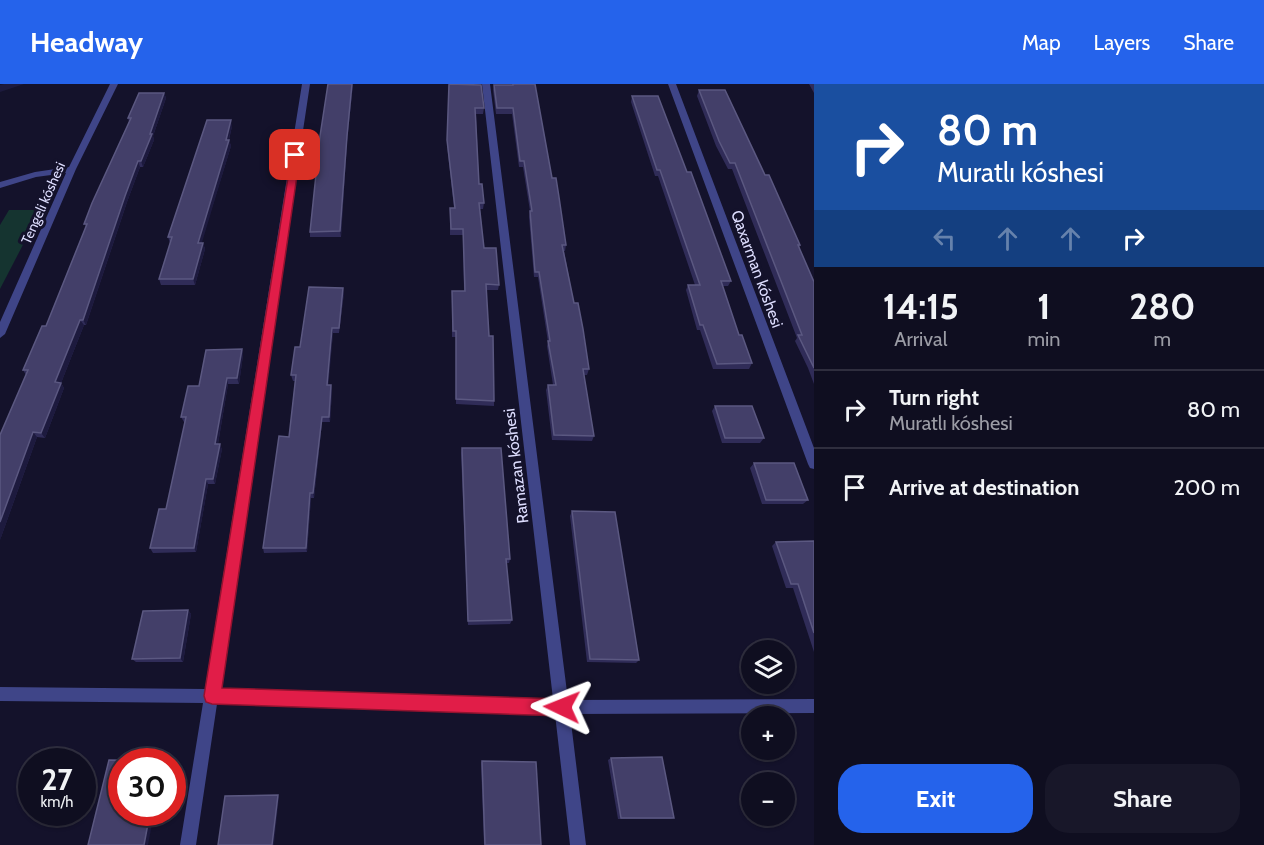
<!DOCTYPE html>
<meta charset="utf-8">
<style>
body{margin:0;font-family:Cabin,sans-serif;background:#181729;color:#f1f3f6;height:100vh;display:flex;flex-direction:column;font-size:22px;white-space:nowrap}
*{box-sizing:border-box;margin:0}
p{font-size:20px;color:#9b9ca5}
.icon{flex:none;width:33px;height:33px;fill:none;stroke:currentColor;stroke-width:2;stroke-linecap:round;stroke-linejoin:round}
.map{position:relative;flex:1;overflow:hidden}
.drawer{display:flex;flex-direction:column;background:#0f0e20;width:450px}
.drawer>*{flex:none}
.hud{background:#1a4fa0;color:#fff;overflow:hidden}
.buttons{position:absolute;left:741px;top:556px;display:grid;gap:12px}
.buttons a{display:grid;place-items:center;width:54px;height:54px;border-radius:50%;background:#0f0e20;box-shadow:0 2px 4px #0004,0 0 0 2px #2f2e3e;font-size:30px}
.speed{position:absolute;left:18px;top:664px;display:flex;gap:12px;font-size:30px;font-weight:700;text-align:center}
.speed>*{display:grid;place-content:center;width:78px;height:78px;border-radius:50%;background:#0f0e20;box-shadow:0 2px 4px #0004,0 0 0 2px #2f2e3e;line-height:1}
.speed small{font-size:15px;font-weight:400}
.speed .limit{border:9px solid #d22;background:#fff;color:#111}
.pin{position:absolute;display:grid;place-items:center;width:51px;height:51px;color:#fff;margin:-26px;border-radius:12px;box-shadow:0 3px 9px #0006}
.me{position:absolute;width:66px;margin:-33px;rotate:272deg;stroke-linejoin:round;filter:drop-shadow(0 0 4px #0008)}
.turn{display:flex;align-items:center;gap:21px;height:126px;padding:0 24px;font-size:27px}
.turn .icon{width:78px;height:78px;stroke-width:2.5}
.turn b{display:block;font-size:42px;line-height:51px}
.lanes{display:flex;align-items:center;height:57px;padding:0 24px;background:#0003;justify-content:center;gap:30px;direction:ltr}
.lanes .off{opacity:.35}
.eta{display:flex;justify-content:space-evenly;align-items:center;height:102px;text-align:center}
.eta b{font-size:36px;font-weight:700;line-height:42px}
.primary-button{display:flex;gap:12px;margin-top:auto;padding:12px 24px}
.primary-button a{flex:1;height:69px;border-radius:24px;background:#2563eb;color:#fff;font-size:24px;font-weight:700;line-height:69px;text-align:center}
.primary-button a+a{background:#181729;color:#f1f3f6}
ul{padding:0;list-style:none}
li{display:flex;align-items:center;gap:18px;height:78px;padding:0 24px;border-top:2px solid #2f2e3e}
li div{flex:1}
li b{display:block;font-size:22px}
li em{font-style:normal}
header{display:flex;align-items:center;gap:36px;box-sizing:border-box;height:84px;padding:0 30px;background:#2563eb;color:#fff}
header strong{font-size:28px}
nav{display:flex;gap:33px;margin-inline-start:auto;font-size:21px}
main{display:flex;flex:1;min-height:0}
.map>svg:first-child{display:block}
.green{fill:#153430}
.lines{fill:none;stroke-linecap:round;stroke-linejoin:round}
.street{fill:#3f4588;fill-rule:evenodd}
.wall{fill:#302c58}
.shaded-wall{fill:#1d1a3e}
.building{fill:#433f69;stroke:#5b5881;stroke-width:1.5}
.route{fill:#e11d48;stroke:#92132f;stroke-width:1.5}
.labels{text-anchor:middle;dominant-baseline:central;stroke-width:6;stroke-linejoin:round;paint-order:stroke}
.far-street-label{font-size:14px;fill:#ddddfe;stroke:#14122b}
.street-label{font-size:16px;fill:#ddddfe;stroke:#14122b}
</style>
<header>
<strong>Headway</strong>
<nav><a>Map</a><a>Layers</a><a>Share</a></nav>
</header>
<main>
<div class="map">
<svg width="814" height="761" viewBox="0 0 814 761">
<rect width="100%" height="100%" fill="#14122b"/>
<!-- green -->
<path class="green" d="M 9,126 L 41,126 L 0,205 L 0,141 Z"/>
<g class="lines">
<!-- street -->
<path class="street" d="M 110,0 L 118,0 L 76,85 L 5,250 L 0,254 L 0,238 L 66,89 L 36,93 L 0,104 L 0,98 L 35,88 L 69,83 Z
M 302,0 L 310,0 L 219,605 L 553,615 L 482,0 L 490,0 L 568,616 L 814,615 L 814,629 L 570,630 L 586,761 L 570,761 L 555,630 L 217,620 L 196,761 L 180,761 L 203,619 L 0,617 L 0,603 L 205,605 Z
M 668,0 L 676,0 L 814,364 L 814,385 L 810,384 L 808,380 Z"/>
</g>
<!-- wall -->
<path class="wall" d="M 328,0 L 353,0 L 347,58 L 341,153 L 310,153 L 310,148 Z
M 449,0 L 484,24 L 483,30 L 476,30 L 479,100 L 484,119 L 483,125 L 480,125 L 484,164 L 499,201 L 498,206 L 486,206 L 494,317 L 494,322 L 456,320 L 456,253 L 452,253 L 452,207 L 464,207 L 463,151 L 450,151 L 450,124 L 454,124 L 447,61 Z
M 512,0 L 535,0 L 552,94 L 566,161 L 565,167 L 564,167 L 574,219 L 589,285 L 587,291 L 584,291 L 594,352 L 592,357 L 552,356 L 546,306 L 548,301 L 553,301 L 547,262 L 548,258 L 538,193 L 534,193 L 529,133 L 530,127 L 523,83 L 519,83 L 512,30 L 496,30 L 493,6 L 494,1 L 512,1 Z
M 809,0 L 814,0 L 814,9 Z
M 699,6 L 765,91 L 800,161 L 799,164 L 814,198 L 814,300 L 808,284 L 795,257 L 797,254 L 732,85 L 728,85 L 716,62 L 697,12 Z
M 164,9 L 166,14 L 153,52 L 154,56 L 143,83 L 140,83 L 127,118 L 86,241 L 84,241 L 61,299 L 64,304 L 45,354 L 37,353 L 0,456 L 26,291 L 23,286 L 46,242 L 86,142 L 84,140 L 129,38 L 128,34 Z
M 632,12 L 687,88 L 731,197 L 728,202 L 723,202 L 739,251 L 752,279 L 749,285 L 713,285 L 700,246 L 697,246 L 686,206 L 688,201 L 695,201 L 658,92 L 655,92 L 631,18 Z
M 232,42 L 229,56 L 231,62 L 201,159 L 203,159 L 205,165 L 195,201 L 161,201 L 159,195 L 170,159 L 168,153 Z
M 344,209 L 339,249 L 333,249 L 328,301 L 331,301 L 332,307 L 330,338 L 322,338 L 314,414 L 311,414 L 307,468 L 264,469 L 263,464 L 289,353 L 295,297 L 293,297 L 291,291 L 300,263 Z
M 242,265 L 243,271 L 239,300 L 228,300 L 218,360 L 222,365 L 215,400 L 208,400 L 196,468 L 153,469 L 150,464 L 166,425 L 185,338 L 184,338 L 181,333 Z
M 715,322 L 764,354 L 760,359 L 722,359 L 712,327 Z
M 462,364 L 510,475 L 509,479 L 506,479 L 512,536 L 510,540 L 468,541 L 461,369 Z
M 754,379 L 808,416 L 803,420 L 762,420 L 750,384 Z
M 572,427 L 639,576 L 636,579 L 587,578 L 570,432 Z
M 814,457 L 814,568 L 793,504 L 786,504 L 772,462 L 776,458 Z
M 188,526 L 191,530 L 183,578 L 136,578 L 132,575 Z
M 611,674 L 674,734 L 670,735 L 618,735 L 608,676 Z
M 482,677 L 541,761 L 484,761 L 481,679 Z"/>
<!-- shaded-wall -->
<path class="shaded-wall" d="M 4,0 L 24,0 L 0,8 L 0,1 Z
M 352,0 L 353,0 L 347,58 L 341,153 L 340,147 L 347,52 Z
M 164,9 L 166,14 L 153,52 L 154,56 L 143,83 L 141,77 Z
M 231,36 L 232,42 L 227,62 L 226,56 Z
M 229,56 L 231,62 L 200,165 L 198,159 Z
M 138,77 L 140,83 L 127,118 L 86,241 L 83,236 L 125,112 Z
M 203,159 L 205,165 L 195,201 L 193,195 Z
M 343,204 L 344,209 L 339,249 L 339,244 Z
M 80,236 L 84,241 L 61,299 L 64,304 L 45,354 L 41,349 L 55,298 Z
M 332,244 L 333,249 L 328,307 L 327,301 Z
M 242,265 L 243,271 L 239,300 L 237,294 Z
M 227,294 L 228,300 L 217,365 L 215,360 Z
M 331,301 L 332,307 L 330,338 L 329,333 Z
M 322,333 L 322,338 L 314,414 L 313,409 Z
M 33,348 L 37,353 L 0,456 L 0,438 Z
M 220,360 L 222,365 L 215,400 L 213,395 Z
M 206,395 L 208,400 L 196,468 L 194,464 Z
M 310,409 L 311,414 L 307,468 L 306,464 Z
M 188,526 L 191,530 L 183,578 L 180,574 Z
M 278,711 L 279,713 L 274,761 L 272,761 Z
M 150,729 L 154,729 L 148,761 L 144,761 Z"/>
<!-- building -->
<path class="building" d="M 328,0 L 352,0 L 347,52 L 340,147 L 310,148 L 320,52 Z
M 449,0 L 481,1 L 484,24 L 475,24 L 479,100 L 482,100 L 484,119 L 479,119 L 484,164 L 496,164 L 499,201 L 486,200 L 489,252 L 493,252 L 494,317 L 456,315 L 456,247 L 453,247 L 452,207 L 465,207 L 463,145 L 451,145 L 450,124 L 455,124 L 447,56 Z
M 513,0 L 535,0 L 552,94 L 556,94 L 559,113 L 566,161 L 562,161 L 574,219 L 578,219 L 583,245 L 589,285 L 583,285 L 594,352 L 554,351 L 548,301 L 556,301 L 548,257 L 550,257 L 539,188 L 535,188 L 530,127 L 532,127 L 524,77 L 520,77 L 513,24 L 497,24 L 494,1 L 513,1 Z
M 699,6 L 725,6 L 765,91 L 769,91 L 800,161 L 798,161 L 814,198 L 814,284 L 798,251 L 802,251 L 735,79 L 730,79 L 719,57 Z
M 139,9 L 164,9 L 150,50 L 152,50 L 141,77 L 138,77 L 125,112 L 83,236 L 80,236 L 55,298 L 61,299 L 41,349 L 33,348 L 0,438 L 0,351 L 28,286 L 23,286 L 42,242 L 46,242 L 87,140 L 84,140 L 92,119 L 131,34 L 128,34 Z
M 632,12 L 658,12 L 687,88 L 691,88 L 731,197 L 721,197 L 739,251 L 742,251 L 752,279 L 717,280 L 703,241 L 700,241 L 688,201 L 700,201 L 660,86 L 657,86 Z
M 207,36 L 231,36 L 226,56 L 229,56 L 198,159 L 203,159 L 193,195 L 159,195 L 172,153 L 168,153 Z
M 309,203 L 343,204 L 339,244 L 332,244 L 327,301 L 331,301 L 329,333 L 322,333 L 313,409 L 310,409 L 306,464 L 263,464 L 279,352 L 289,353 L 296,291 L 291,291 L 295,263 L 300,263 Z
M 242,265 L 237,294 L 227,294 L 215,360 L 220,360 L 213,395 L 206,395 L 194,464 L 150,464 L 159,425 L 166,425 L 186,333 L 181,333 L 188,302 L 199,302 L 206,266 Z
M 715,322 L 752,322 L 764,354 L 725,354 Z
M 462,364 L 501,364 L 510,475 L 506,475 L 512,536 L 468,537 Z
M 754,379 L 794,379 L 808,416 L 766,416 Z
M 572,427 L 615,428 L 639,576 L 590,575 Z
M 814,457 L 814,549 L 798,500 L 791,500 L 776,458 Z
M 188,526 L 180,574 L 132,575 L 143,527 Z
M 662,673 L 674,734 L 621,734 L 611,674 Z
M 109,676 L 161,677 L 122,678 L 122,729 L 150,729 L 144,761 L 88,761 Z
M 482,677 L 536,678 L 541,761 L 485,761 Z
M 278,711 L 272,761 L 218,761 L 225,712 Z"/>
<!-- route -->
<path class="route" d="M 292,69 L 300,71 L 222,604 L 562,615 L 568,617 L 570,623 L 568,629 L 562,632 L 212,620 L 206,618 L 204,612 Z"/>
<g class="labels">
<!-- far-street labels -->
<g class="far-street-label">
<text transform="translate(43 119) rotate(-66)">Tengeli kóshesi</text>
</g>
<!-- street labels -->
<g class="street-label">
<text transform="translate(757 185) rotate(70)">Qaxarman kóshesi</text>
<text transform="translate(516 382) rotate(-97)">Ramazan kóshesi</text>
</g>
</g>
</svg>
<div class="buttons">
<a><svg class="icon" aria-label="layers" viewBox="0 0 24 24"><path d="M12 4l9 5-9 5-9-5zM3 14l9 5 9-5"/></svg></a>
<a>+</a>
<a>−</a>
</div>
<div class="speed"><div>27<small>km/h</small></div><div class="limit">30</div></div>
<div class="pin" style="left:295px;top:71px;background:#d93025"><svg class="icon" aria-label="arrive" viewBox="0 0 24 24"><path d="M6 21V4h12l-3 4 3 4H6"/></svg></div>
<svg class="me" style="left:562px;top:623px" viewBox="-20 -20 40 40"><path d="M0-17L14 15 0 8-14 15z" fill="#e11d48" stroke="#fff" stroke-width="4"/></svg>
</div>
<section class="drawer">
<div class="hud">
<div class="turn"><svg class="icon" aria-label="right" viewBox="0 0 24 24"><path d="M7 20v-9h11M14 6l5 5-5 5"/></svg><div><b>80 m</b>Muratlı kóshesi</div></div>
<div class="lanes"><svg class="icon off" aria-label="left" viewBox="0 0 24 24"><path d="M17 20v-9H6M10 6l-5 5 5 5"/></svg><svg class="icon off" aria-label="ahead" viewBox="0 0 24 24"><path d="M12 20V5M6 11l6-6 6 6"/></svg><svg class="icon off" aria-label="ahead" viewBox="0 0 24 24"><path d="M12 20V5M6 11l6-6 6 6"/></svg><svg class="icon" aria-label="right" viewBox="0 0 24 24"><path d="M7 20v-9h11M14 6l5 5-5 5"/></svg></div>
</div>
<div class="eta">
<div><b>14:15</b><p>Arrival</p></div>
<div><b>1</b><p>min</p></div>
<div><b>280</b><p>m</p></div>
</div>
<ul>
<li><svg class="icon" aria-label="right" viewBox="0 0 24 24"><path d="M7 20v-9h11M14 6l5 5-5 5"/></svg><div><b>Turn right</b><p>Muratlı kóshesi</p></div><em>80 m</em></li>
<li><svg class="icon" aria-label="arrive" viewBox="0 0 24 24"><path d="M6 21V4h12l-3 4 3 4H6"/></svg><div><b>Arrive at destination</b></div><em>200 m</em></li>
</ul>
<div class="primary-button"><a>Exit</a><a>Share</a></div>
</section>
</main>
